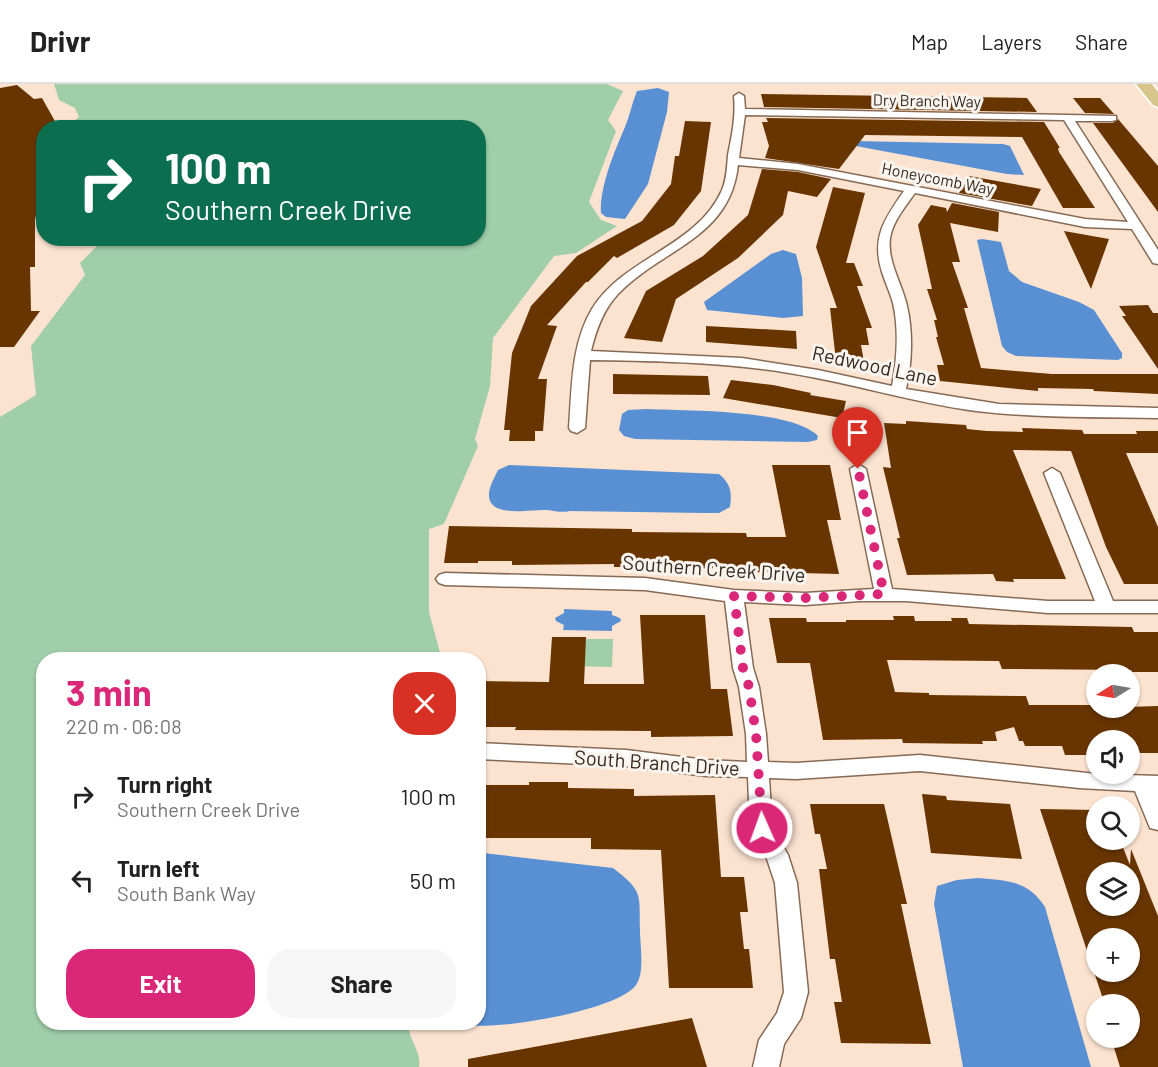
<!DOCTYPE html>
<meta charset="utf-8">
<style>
body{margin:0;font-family:Barlow,sans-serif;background:#f6f6f6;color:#222;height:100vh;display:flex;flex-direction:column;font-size:22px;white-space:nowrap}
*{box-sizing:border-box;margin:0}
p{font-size:20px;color:#767676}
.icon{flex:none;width:33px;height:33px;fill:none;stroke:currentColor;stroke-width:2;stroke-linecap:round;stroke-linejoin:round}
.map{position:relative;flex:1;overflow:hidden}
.sheet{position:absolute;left:36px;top:568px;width:450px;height:378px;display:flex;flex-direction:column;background:#fff;border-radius:24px;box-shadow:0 2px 4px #0004}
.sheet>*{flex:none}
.top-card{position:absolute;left:36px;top:36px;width:450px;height:126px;border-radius:24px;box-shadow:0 2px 4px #0004;background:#0b6e4f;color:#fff;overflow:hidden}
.needle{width:39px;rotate:259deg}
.fabs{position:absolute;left:1086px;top:580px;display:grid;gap:12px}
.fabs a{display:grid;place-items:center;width:54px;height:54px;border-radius:50%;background:#fff;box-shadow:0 2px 4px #0004;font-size:30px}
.pin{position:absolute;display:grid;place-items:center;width:51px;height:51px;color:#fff;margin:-62px -26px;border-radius:50% 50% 50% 0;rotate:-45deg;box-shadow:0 0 6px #0007}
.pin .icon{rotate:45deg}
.me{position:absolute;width:66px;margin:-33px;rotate:358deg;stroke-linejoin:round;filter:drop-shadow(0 0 4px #0008)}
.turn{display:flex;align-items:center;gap:21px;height:126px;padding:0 30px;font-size:27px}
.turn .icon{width:78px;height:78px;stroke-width:2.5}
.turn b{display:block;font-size:42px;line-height:51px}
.round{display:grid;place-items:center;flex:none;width:63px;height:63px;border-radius:24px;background:#f6f6f6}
.headline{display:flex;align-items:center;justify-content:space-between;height:102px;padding:0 30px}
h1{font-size:36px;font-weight:700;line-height:45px;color:#db2777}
.primary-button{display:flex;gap:12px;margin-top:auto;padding:12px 30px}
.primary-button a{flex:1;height:69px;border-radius:24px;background:#db2777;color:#fff;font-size:24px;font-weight:700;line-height:69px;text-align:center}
.primary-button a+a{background:#f6f6f6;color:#222}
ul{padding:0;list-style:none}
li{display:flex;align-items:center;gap:18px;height:84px;padding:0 30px}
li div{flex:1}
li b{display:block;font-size:22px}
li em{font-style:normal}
header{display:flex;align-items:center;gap:36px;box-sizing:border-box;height:84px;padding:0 30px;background:#fff;border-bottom:2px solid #e0e0e0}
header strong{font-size:28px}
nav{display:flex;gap:33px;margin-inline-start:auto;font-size:21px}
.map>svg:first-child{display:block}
.green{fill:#9fcea8}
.water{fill:#598fd3}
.building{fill:#683500;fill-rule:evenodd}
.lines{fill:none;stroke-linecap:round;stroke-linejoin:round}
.street-casing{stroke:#866a55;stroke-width:3}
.primary-casing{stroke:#fff;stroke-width:3}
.street{fill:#fff;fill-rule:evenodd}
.primary{fill:#d7c58c;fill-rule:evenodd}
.route{stroke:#db2777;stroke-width:10;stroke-dasharray:0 18}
.labels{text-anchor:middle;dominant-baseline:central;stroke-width:6;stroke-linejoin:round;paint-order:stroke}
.far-street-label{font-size:16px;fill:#352920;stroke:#faf4ef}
.street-label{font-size:20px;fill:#352920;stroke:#faf4ef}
</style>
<header>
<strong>Drivr</strong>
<nav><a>Map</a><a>Layers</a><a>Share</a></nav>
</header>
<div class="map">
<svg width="1158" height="983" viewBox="0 0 1158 983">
<rect width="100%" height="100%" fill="#fce3d0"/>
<!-- green -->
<path class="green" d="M 54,0 L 607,0 L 623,7 L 608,36 L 616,47 L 589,118 L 601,136 L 617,142 L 576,169 L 554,172 L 493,254 L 490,302 L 475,355 L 478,362 L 444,440 L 429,445 L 429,528 L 442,576 L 44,576 L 44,939 L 408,939 C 408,955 422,968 419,983 L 0,983 L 0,333 L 36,311 L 31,262 L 85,191 L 80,179 L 104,155 L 478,154 L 478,44 L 65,43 L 79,33 L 75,24 L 59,16 Z
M 586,555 L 613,555 L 612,583 L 564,582 Z"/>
<!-- water -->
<path class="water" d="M 658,4 L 669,8 L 667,28 L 648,100 L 625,135 L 606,133 L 601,129 C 599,104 615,66 625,43 C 630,31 632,19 637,7 Z
M 854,57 L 1003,60 L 1010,62 L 1024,91 L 1007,90 L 850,61 Z
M 982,155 L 1001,158 L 1009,187 L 1022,198 L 1079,218 L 1094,226 L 1122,269 L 1122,274 L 1118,276 L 1016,272 L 1007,268 L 1002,262 L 977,156 Z
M 783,166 L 796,170 L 802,194 L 803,232 L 783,234 L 707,226 L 704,218 L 771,170 Z
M 647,325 C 687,327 791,325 818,352 L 817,356 L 808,358 L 635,355 L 624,352 L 619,346 L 622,330 L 628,326 Z
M 509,381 L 719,390 C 731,400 732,408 730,423 L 719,429 L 703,429 L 570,427 C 561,429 556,427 547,426 C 533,425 497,433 490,417 C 486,407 494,395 498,386 Z
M 564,525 L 612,527 L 612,531 L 620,534 L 621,537 L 612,542 L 612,547 L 563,546 L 564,541 L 556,537 L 555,534 L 564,529 Z
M 483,769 L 613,784 C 644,808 639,810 640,846 C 640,862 645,888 636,901 C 618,927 485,950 456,939 L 478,939 L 478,770 Z
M 978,794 C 1008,797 1028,796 1045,823 L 1091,983 L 963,983 L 934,820 L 937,802 L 957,796 Z"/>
<!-- building -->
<path class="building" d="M 17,1 L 34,15 L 42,14 L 56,39 L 44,44 L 44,57 L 36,84 L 44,84 L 44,92 L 36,119 L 39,118 L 35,136 L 35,183 L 30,183 L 31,227 L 40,227 L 14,263 L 0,263 L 0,4 Z
M 761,10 L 1027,14 L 1037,28 L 764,23 Z
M 1073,14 L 1100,14 L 1114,30 L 1085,29 Z
M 766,34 L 1044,38 L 1060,64 L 1058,64 L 1059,68 L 1095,124 L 1063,124 L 1022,53 L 865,51 L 839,85 L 765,74 L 769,62 L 762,38 L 768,38 Z
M 1118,35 L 1158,82 L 1158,128 L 1093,39 L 1113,39 Z
M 685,37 L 711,38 L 701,107 L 674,141 L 617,174 L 614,172 L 588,198 L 586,198 L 547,241 L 557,242 L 538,295 L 547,295 L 543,347 L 535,347 L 535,357 L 509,357 L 510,346 L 504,346 L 512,269 L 531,222 L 577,172 L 642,137 L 671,100 L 675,72 L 679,72 Z
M 762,85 L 798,88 L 831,95 L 817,113 L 788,107 L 783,131 L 738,174 L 676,215 L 662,258 L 624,254 L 646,207 L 703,172 L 748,131 Z
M 969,92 L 1041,105 L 1032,122 L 959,109 Z
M 833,103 L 865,109 L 846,179 L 854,179 L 863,202 L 857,202 L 872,244 L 866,244 L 869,261 L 861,261 L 864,278 L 836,277 L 830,224 L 837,224 L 816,163 Z
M 952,119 L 999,128 L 998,148 L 950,139 L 960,178 L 952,178 L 968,224 L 964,224 L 981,284 L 1052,290 L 1158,290 L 1158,310 L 1094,307 L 1093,305 L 1038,304 L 1038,307 L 940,297 L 937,281 L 944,281 L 936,253 L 938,253 L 934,236 L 937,236 L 927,205 L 932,205 L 918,141 L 931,121 L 946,124 L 947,128 Z
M 1064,147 L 1109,155 L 1091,205 Z
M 1148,221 L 1153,229 L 1158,229 L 1158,285 L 1122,232 L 1126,232 L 1119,222 Z
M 706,242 L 796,247 L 797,265 L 706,258 Z
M 613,290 L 708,292 L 710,311 L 613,310 Z
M 731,296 L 773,301 L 811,309 L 810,311 L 846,317 L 842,334 L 723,314 Z
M 906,337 L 966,341 L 967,345 L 987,347 L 1023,348 L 1022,344 L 1082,346 L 1084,350 L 1137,350 L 1136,347 L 1158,347 L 1158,369 L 1126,369 L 1158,443 L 1158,500 L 1124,500 L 1106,463 L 1071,367 L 1013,366 L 1066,495 L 1013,495 L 1014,498 L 996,497 L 993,490 L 907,491 L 897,454 L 900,454 L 883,383 L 891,384 L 884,339 L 906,340 Z
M 772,381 L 830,381 L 841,436 L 827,436 L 839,490 L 717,487 L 717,484 L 649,486 L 649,483 L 614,483 L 614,480 L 512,481 L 512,477 L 478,477 L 478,479 L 444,479 L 449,442 L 632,445 L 632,448 L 746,449 L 747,453 L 786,453 Z
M 640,531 L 705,531 L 711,605 L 727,605 L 733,652 L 651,653 L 651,647 L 515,646 L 516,643 L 478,643 L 478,597 L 549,598 L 552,553 L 586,553 L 584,600 L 644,600 Z
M 893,532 L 914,532 L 915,537 L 952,537 L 951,534 L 967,534 L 969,540 L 1132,543 L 1134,548 L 1158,548 L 1158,588 L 1132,588 L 1131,586 L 1002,585 L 999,577 L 887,576 L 895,608 L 929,609 L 929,611 L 1026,612 L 1029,621 L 1096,621 L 1096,624 L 1158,622 L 1158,669 L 1130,669 L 1130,657 L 1096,657 L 1096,671 L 1065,671 L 1062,662 L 1025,662 L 1023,657 L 1019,657 L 1014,643 L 995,648 L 997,657 L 982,657 L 983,660 L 903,659 L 902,655 L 823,656 L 810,579 L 777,579 L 769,534 L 806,534 L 807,538 L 846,538 L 846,536 L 894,536 Z
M 529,698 L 568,698 L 568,704 L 634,705 L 634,712 L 715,711 L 721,793 L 744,793 L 748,828 L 740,828 L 744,865 L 749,865 L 753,904 L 669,904 L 661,766 L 591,765 L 591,754 L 478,754 L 478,701 L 529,701 Z
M 922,710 L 946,712 L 947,716 L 1010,720 L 1022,775 L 931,769 Z
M 810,720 L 884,720 L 907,820 L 901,820 L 931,960 L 841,959 L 834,918 L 842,918 L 835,875 L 830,875 L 819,785 L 827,785 L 820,750 L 815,750 Z
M 1040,725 L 1096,726 L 1096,756 L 1120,756 L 1130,781 L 1131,765 L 1158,832 L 1158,983 L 1120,983 L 1111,954 L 1130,954 L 1130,921 L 1105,921 L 1094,888 L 1130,888 L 1130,855 L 1096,855 L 1096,887 L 1094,888 ZM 1096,789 L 1130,789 L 1130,822 L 1096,822 Z
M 692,934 L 707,983 L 468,983 L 468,975 Z"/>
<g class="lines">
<!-- street casing -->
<g class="street-casing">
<path id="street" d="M 739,9 L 744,12 L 745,25 L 1116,32 L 1116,36 L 1112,37 L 1075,37 L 1158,166 L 1158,180 L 1153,179 L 1132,145 L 1085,143 L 915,109 C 905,123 893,137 890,154 C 887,178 902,199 907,222 C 913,248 912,279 906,305 L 999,320 L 1158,324 L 1158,334 C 1097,333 1036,334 976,327 C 913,319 853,299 789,289 C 723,278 657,277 590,276 L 585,344 L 577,349 L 571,347 L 569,344 C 572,304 571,260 592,225 C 624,173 697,163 722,106 C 727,95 727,82 728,71 C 732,51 736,32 734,12 ZM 745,31 L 1064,36 L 1128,138 L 1085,135 L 798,80 L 739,74 ZM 738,81 L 798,86 L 904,107 C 885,134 871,154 882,188 C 885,198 890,208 893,219 C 899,245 897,276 892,302 L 818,286 L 742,274 L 591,267 C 596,246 603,226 618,210 C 662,164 730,155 738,81 Z
M 858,380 L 866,385 L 892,505 L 1048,517 L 1095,517 L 1044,389 L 1052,384 L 1060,389 L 1113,517 L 1158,517 L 1158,529 L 1048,529 L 906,517 L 860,517 L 805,521 L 744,518 L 753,584 L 759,603 L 766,650 L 768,678 L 796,679 L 920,671 L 1096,690 L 1158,692 L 1158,746 L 1150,744 L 1135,707 L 1079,704 L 920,687 L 796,695 L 769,694 L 772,743 L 788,771 L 797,799 L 808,908 L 801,934 L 784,960 L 779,983 L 753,983 L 759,956 L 777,929 L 784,908 L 775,799 L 766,772 L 750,744 L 748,693 L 706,692 L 626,682 L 478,675 L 478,659 L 626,666 L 706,676 L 747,678 L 746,650 L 739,603 L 733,584 L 725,517 L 645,506 L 445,501 L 439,499 L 436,495 L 439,491 L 445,489 L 645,494 L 734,506 L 805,509 L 874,505 L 850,385 Z"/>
</g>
<!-- primary casing -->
<g class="primary-casing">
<path id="primary" d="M 1136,0 L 1152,0 L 1158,8 L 1158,23 L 1153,21 Z"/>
</g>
<!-- street -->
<use href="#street" class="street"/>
<!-- primary -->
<use href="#primary" class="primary"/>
</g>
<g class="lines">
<!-- route -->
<path class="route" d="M 762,744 L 756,650 L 749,603 L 743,584 L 734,512 L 805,514 L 884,510 L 858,385"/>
</g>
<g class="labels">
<!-- far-street labels -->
<g class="far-street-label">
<text transform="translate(927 16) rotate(1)">Dry Branch Way</text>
<text transform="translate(938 94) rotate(11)">Honeycomb Way</text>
</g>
<!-- street labels -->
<g class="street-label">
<text transform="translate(875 281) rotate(12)">Redwood Lane</text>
<text transform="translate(714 484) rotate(4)">Southern Creek Drive</text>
<text transform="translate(657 678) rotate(4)">South Branch Drive</text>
</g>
</g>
</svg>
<div class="fabs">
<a><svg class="needle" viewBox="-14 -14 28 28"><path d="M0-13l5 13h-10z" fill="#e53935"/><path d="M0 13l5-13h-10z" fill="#767676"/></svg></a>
<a><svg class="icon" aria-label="sound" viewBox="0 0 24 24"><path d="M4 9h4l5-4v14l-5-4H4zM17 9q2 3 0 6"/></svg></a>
<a><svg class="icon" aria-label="search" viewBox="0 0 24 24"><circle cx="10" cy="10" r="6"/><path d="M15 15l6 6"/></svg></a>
<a><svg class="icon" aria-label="layers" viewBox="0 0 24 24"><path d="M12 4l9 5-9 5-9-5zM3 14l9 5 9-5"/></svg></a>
<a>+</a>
<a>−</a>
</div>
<div class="pin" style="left:858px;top:385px;background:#d93025"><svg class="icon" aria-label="arrive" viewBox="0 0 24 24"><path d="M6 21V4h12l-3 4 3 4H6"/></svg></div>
<svg class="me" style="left:762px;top:744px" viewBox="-20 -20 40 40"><circle r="17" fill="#db2777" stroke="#fff" stroke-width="3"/><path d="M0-11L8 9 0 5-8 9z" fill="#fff"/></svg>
<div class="top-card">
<div class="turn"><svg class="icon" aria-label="right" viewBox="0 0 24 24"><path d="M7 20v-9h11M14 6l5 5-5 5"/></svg><div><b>100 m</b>Southern Creek Drive</div></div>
</div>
<section class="sheet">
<div class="headline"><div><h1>3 min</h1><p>220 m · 06:08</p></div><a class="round" style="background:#d93025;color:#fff"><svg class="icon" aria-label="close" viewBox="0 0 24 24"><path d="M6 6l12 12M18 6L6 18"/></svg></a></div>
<ul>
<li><svg class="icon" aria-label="right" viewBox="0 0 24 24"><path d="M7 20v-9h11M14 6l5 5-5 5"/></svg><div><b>Turn right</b><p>Southern Creek Drive</p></div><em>100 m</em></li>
<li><svg class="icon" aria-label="left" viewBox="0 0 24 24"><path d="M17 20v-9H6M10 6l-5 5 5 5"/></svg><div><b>Turn left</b><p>South Bank Way</p></div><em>50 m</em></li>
</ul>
<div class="primary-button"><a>Exit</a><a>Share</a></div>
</section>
</div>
